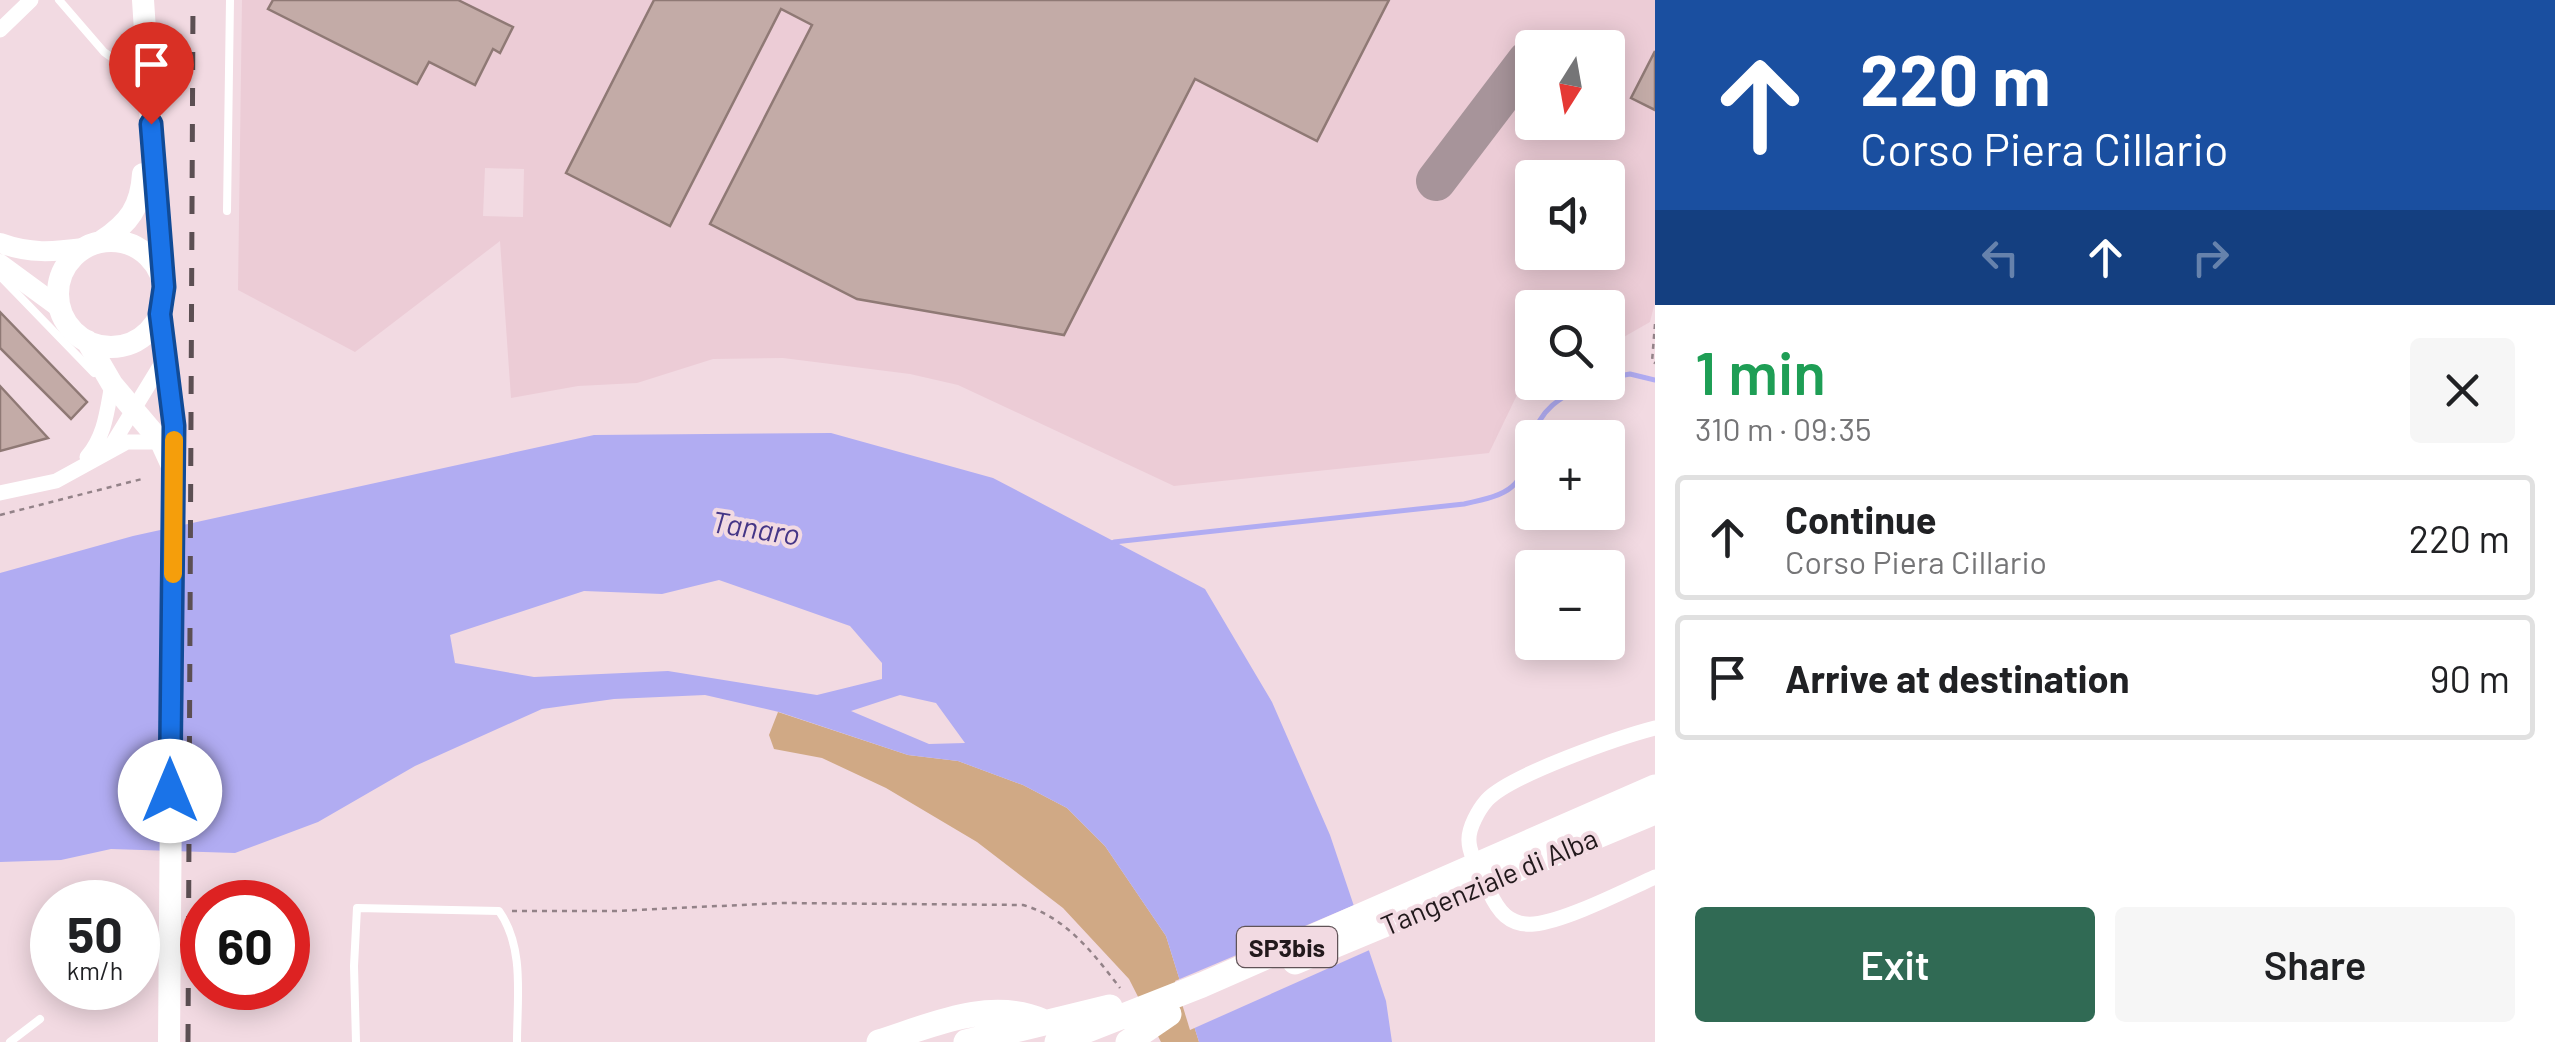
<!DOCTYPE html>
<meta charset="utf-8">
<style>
body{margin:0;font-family:Barlow,sans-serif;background:#f6f6f6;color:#202124;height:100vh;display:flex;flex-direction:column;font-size:38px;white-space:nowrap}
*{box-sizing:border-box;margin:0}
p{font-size:32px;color:#757577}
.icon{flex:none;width:55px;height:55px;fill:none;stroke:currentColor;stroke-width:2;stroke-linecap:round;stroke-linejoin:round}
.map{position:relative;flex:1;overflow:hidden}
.side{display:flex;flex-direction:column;background:#fff;width:900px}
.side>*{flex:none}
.top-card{background:#1a4fa0;color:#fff;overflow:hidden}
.needle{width:65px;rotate:191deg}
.buttons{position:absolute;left:1515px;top:30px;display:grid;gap:20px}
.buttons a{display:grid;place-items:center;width:110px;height:110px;border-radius:10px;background:#fff;box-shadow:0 5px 25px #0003;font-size:50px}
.speed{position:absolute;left:30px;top:880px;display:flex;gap:20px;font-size:50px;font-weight:700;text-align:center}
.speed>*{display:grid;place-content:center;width:130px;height:130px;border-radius:50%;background:#fff;box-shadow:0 5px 25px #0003;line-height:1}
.speed small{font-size:25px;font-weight:400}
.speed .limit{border:15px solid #d22;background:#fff;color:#111}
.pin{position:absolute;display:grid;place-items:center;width:85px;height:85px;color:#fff;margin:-102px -42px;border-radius:50% 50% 50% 0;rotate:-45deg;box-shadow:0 0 10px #0007}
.pin .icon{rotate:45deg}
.me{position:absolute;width:110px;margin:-55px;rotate:0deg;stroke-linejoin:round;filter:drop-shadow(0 0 8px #0008)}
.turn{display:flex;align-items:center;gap:35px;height:210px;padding:0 40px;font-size:45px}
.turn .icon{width:130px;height:130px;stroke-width:2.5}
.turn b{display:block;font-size:70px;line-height:85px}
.lanes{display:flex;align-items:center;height:95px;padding:0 40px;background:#0003;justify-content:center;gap:50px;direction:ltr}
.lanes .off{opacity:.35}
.round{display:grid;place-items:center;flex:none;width:105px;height:105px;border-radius:10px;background:#f6f6f6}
.head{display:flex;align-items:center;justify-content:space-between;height:170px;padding:0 40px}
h1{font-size:60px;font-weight:600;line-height:75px;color:#1e9e55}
.primary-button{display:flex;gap:20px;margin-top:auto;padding:20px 40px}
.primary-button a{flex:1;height:115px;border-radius:10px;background:#306a54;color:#fff;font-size:40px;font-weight:600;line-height:115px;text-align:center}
.primary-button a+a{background:#f6f6f6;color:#202124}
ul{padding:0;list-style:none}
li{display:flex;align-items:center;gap:30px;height:125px;margin:0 20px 15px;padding:0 20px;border:5px solid #e0e0e0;border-radius:10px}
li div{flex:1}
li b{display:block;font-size:38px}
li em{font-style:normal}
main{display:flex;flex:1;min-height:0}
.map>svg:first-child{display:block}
.built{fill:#ecccd6;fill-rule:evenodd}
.green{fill:#d0a985}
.water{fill:#b1acf2;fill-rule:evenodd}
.pier{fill:#f2dae2}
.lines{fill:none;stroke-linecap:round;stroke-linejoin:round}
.stream{stroke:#b1acf2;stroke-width:5}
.taxiway{stroke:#a7949a;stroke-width:40}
.building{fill:#c3aba7;stroke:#8f7975;stroke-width:2.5}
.path{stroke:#938288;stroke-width:2.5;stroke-dasharray:5 5;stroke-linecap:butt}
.service{stroke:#fff;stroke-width:8}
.minor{stroke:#fff;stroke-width:15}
.secondary{stroke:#fff;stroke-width:20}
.primary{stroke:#fff;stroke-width:22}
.trunk{stroke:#fff;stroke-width:25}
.rail{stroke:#5c4f53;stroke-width:5;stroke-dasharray:18 18;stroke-linecap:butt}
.route-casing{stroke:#114b97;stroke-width:25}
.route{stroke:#1a73e8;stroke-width:18}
.slow{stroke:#f59e0b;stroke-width:18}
.labels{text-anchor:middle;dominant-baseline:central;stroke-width:8;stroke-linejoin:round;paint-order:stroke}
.shield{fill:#f2dae2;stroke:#605357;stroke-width:2.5}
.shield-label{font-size:25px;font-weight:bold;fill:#22191c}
.street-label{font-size:28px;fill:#22191c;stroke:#f2dae2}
.water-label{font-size:30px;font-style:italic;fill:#453687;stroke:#f2dae2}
</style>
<main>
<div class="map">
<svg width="1655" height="1042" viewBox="0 0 1655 1042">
<rect width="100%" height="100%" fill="#f2dae2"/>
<!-- built -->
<path class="built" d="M 242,0 L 1655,0 L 1655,302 L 1650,322 L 1608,346 L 1608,308 L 1532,308 L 1532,382 L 1540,383 L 1517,395 L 1489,453 L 1174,486 L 958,385 L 910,374 L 783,358 L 713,359 L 637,383 L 578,386 L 511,398 L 500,241 L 355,352 L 238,290 ZM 1532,48 L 1608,48 L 1608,122 L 1532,122 ZM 485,168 L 524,169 L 523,217 L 483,216 ZM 1532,178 L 1608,178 L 1608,252 L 1532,252 Z"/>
<!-- green -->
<path class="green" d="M 778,712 L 908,755 L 958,761 L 1023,785 L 1067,808 L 1105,846 L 1166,936 L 1199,1042 L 1161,1042 L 1129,979 L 1063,908 L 977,842 L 886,788 L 822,758 L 774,749 L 769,735 Z"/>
<!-- water -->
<path class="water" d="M 831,433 L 993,478 L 1205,589 L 1272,702 L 1330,835 L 1386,1001 L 1392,1042 L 1199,1042 L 1166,936 L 1105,846 L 1067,808 L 1023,785 L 958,761 L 908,755 L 779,712 L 705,695 L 614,699 L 542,709 L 415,766 L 318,822 L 235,853 L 111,849 L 61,860 L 0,862 L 0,573 L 133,536 L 594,435 ZM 719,580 L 850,626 L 882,663 L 882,679 L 817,695 L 668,671 L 534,677 L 455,663 L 450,635 L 584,591 L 662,594 ZM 900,695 L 936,703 L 965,743 L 929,744 L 851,711 Z"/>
<!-- pier -->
<path class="pier" d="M 1359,903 L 1374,948 L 1190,1030 L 1175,981 Z"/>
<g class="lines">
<!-- stream -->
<path class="stream" d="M 1608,378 L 1630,374 L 1655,380
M 1533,438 C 1540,407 1564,396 1590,382
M 1114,542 L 1464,504 C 1511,494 1522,489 1532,441"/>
<!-- taxiway -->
<path class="taxiway" d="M 1436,181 L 1527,61"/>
</g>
<!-- building -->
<path class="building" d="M 273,0 L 458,0 L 513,27 L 500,53 L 493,49 L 475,85 L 429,62 L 417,84 L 268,9 Z
M 654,0 L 1389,0 L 1317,141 L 1195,79 L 1064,335 L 857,299 L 710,224 L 812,25 L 781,9 L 670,226 L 566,173 Z
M 1655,51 L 1655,110 L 1631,98 Z
M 0,312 L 87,402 L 71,419 L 0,348 Z
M 0,386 L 48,438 L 0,451 Z"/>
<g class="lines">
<!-- path -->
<path class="path" d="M 1655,324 L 1652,362 L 1655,363
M 0,515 L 142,479
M 512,911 L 615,911 L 782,903 L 1023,905 C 1066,917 1094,954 1120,988"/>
<!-- service -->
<path class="service" d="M 59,0 L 104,52 L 139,77
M 227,211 L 230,0
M 0,276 L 94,373
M 10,1042 L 40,1019
M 356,1042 L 354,966 L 357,908 L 499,911 C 525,948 517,998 517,1042"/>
<!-- minor -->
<path class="minor" d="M 0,30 L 31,0
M 110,448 L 165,358
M 87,457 C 105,436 107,411 112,384
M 0,493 L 56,481 L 127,442 L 161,442
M 1655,728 C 1620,737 1510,775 1487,800 C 1479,809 1468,828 1469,841 C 1469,856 1483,877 1489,891 C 1498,911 1509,926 1534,924 C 1565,921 1624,891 1655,877"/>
<!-- secondary -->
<path class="secondary" d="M 0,243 C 30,254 53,252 84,248
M 0,264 L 60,308"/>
<!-- primary -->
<path class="primary" d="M 143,0 L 161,274
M 102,241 C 129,223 141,207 143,174
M58 294a53 53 0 1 1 106 0a53 53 0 1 1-106 0Z
M 161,315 L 174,426 L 169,1042
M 87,341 L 112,384 L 161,442 L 172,466"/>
<!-- trunk -->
<path class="trunk" d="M 1295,962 L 1655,812
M 879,1042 C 930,1026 989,998 1042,1021
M 966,1042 L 1110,1007
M 1057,1042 L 1202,985 L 1655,787
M 1128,1042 L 1169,1014"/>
<!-- rail -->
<path class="rail" d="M 188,1042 L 193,0"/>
</g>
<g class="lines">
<!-- route casing -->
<g class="route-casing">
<path id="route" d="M 151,124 L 164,287 L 160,314 L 174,426 L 170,791"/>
</g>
<!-- route -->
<use href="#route" class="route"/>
<!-- slow -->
<path class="slow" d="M 173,574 L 174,440"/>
</g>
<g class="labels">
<!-- shield labels -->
<rect class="shield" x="1237" y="927" width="100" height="40" rx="8"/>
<g class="shield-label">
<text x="1287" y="947">SP3bis</text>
</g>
<!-- street labels -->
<g class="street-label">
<text transform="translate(1489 881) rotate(-23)">Tangenziale di Alba</text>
</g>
<!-- water labels -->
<g class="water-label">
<text transform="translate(756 527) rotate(9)">Tanaro</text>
</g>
</g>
</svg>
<div class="buttons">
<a><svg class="needle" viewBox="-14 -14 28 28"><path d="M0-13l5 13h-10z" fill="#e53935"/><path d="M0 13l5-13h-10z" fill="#757577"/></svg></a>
<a><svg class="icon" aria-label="sound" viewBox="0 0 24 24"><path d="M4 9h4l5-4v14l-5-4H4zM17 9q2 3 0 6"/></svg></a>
<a><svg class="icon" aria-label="search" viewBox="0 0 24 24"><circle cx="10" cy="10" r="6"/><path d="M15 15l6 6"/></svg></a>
<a>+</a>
<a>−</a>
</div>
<div class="speed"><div>50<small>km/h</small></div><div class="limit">60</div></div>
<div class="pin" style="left:151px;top:124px;background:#d93025"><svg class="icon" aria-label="arrive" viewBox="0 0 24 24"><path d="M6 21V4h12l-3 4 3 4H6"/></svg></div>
<svg class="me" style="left:170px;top:791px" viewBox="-20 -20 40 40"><circle r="19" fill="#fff"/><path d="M0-13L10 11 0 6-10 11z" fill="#1a73e8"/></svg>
</div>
<section class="side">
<div class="top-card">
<div class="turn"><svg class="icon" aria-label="ahead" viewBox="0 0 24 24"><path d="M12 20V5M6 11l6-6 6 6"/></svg><div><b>220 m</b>Corso Piera Cillario</div></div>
<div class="lanes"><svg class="icon off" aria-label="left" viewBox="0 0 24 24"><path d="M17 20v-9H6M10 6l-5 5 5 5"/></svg><svg class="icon" aria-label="ahead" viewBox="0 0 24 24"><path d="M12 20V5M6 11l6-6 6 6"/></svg><svg class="icon off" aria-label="right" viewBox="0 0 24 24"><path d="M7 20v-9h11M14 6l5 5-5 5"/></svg></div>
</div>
<div class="head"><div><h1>1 min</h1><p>310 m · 09:35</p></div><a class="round"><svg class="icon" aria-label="close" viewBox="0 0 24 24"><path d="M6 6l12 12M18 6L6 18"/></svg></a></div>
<ul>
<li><svg class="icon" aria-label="ahead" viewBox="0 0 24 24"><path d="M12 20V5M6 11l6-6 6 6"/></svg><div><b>Continue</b><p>Corso Piera Cillario</p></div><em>220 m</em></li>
<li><svg class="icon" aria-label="arrive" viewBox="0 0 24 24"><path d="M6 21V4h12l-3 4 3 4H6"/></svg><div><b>Arrive at destination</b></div><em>90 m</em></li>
</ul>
<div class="primary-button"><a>Exit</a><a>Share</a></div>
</section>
</main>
